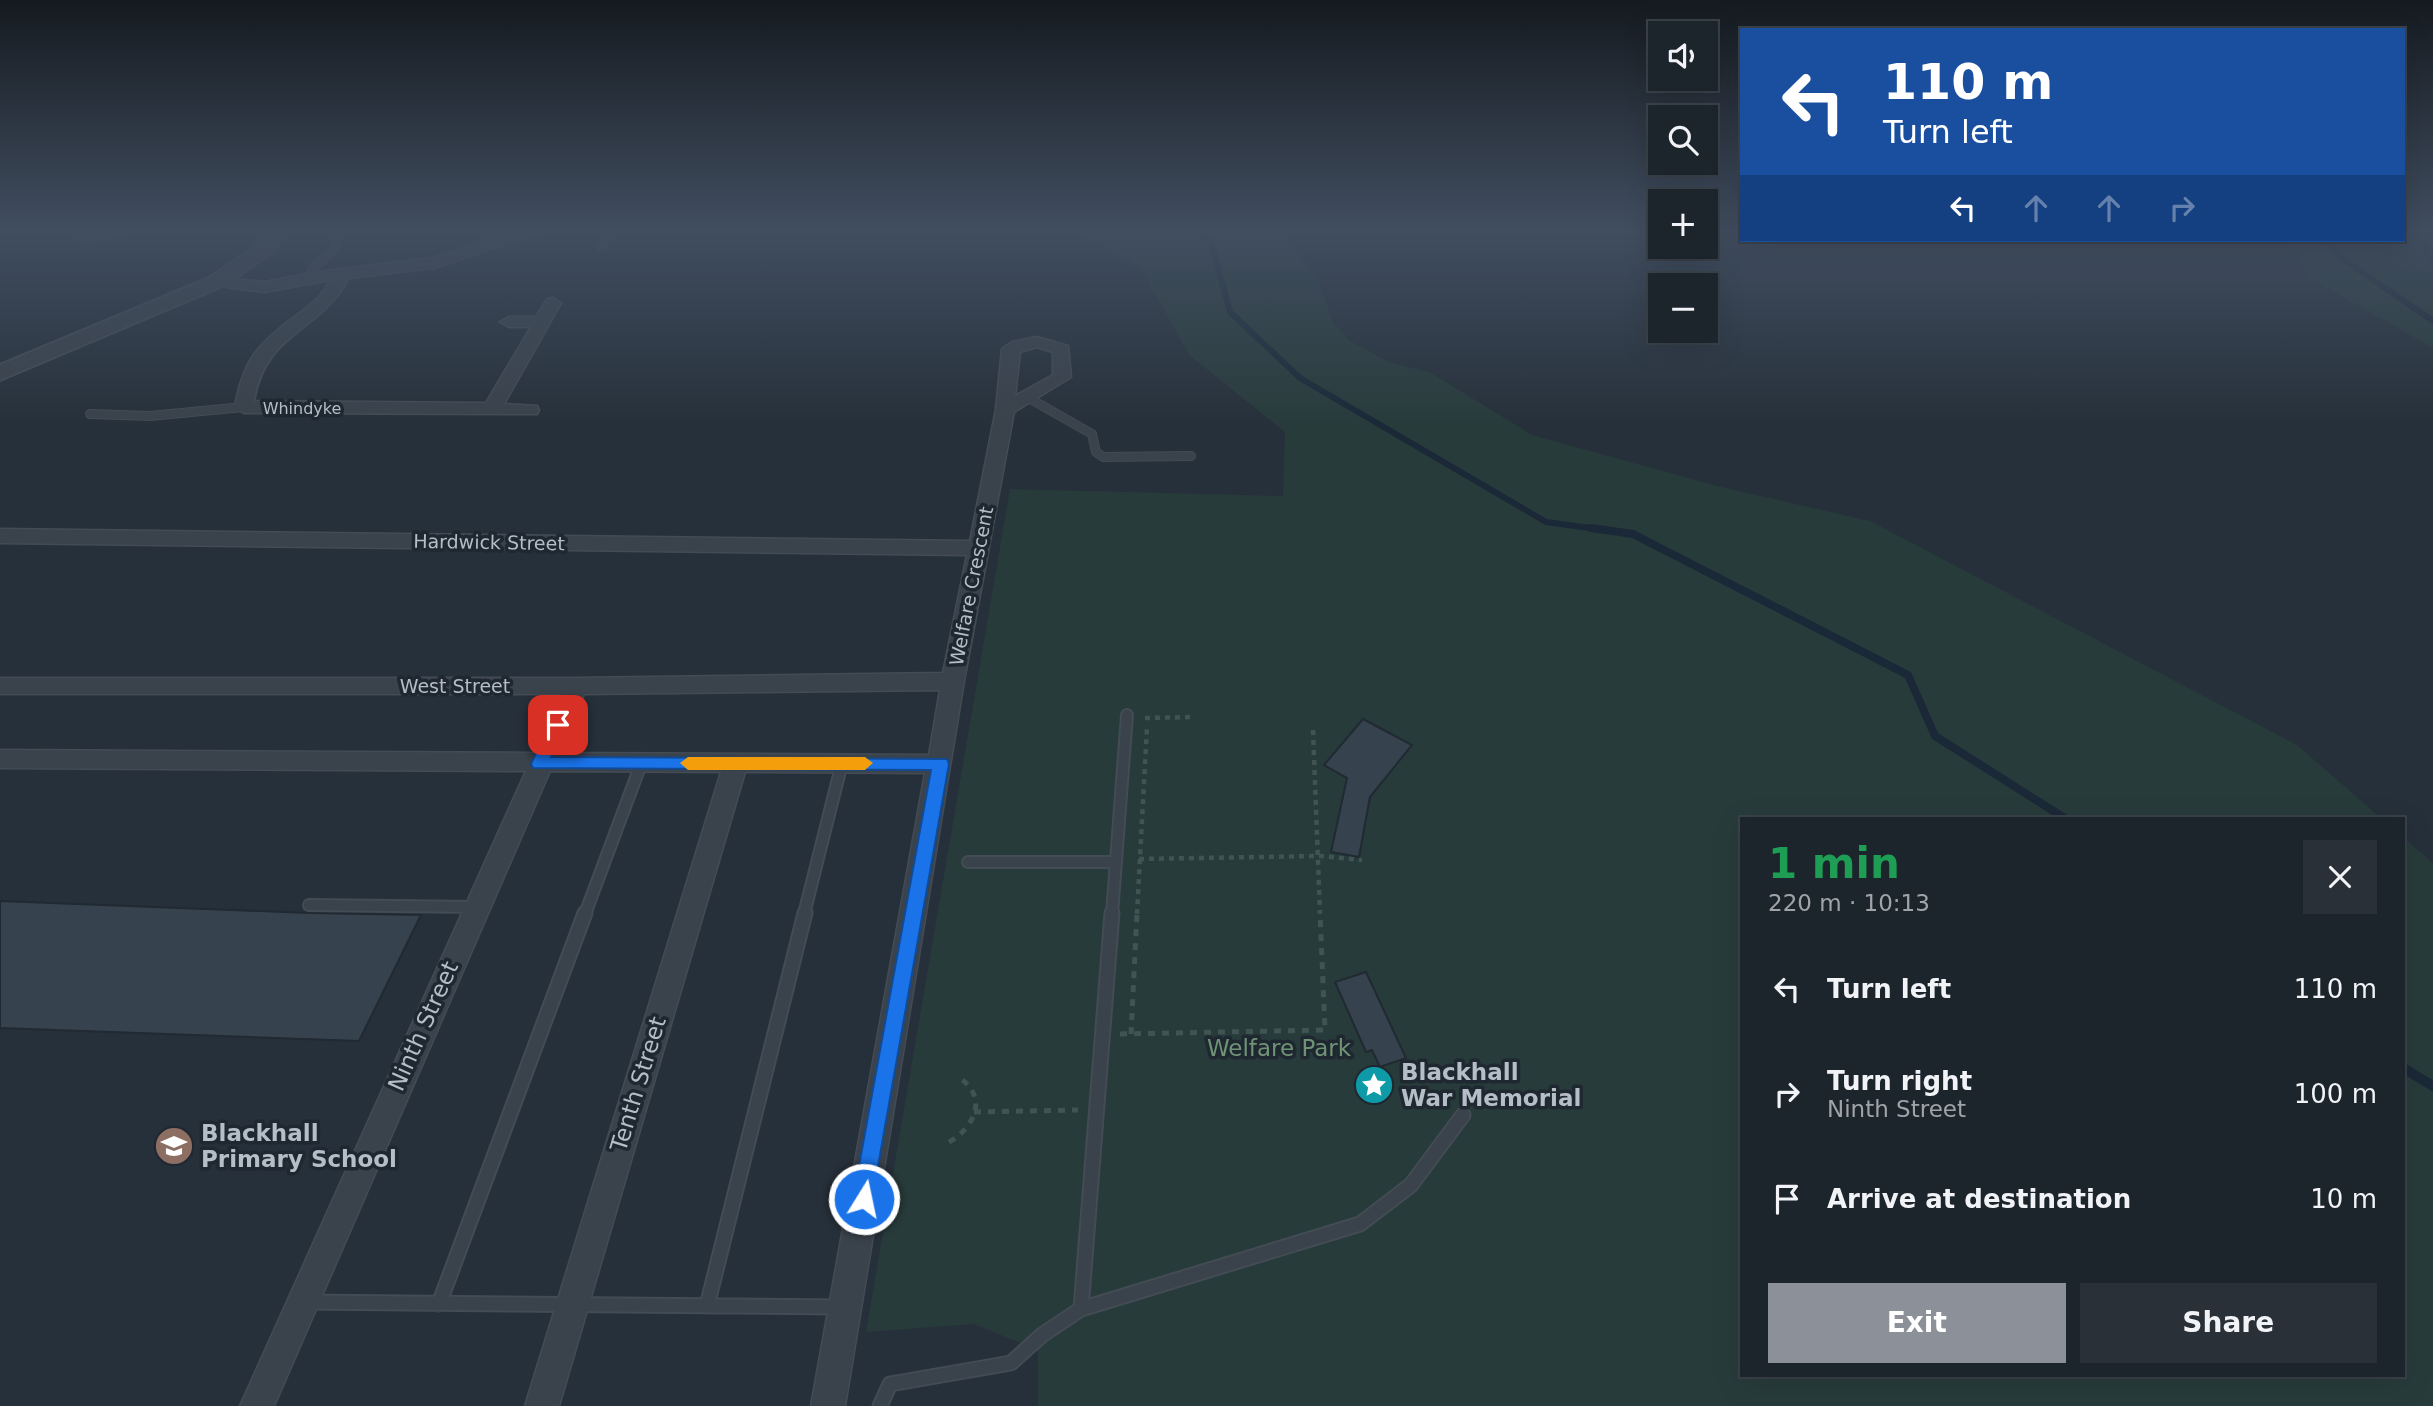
<!DOCTYPE html>
<meta charset="utf-8">
<style>
body{margin:0;font-family:"DejaVu Sans",sans-serif;background:#293038;color:#f1f3f6;height:100vh;display:flex;flex-direction:column;font-size:26px;white-space:nowrap}
*{box-sizing:border-box;margin:0}
p{font-size:23px;color:#a0a4a9}
.icon{flex:none;width:38px;height:38px;fill:none;stroke:currentColor;stroke-width:2;stroke-linecap:round;stroke-linejoin:round}
.map{position:relative;flex:1;overflow:hidden}
.side{position:absolute;left:1740px;top:817px;width:665px;height:560px;display:flex;flex-direction:column;background:#1c242c;border-radius:0px;box-shadow:0 7px 28px #0002,0 0 0 2px #3a4148}
.side>*{flex:none}
.banner{position:absolute;left:1740px;top:28px;width:665px;height:214px;border-radius:0px;box-shadow:0 7px 28px #0002,0 0 0 2px #3a4148;background:#1a4fa0;color:#fff;overflow:hidden}
.buttons{position:absolute;left:1648px;top:21px;display:grid;gap:14px}
.buttons a{display:grid;place-items:center;width:70px;height:70px;border-radius:0px;background:#1c242c;box-shadow:0 7px 28px #0002,0 0 0 2px #3a4148;font-size:35px}
.pin{position:absolute;display:grid;place-items:center;width:60px;height:60px;color:#fff;margin:-30px;border-radius:14px;box-shadow:0 4px 10px #0006}
.me{position:absolute;width:77px;margin:-38px;rotate:10deg;stroke-linejoin:round;filter:drop-shadow(0 0 5px #0008)}
.turn{display:flex;align-items:center;gap:24px;height:147px;padding:0 28px;font-size:32px}
.turn .icon{width:91px;height:91px;stroke-width:2.5}
.turn b{display:block;font-size:49px;line-height:60px}
.lanes{display:flex;align-items:center;height:66px;padding:0 28px;background:#0003;justify-content:center;gap:35px;direction:ltr}
.lanes .off{opacity:.35}
.round{display:grid;place-items:center;flex:none;width:74px;height:74px;border-radius:0px;background:#293038}
.overview{display:flex;align-items:center;justify-content:space-between;height:119px;padding:0 28px}
h1{font-size:42px;font-weight:700;line-height:52px;color:#1e9e55}
.button{display:flex;gap:14px;margin-top:auto;padding:14px 28px}
.button a{flex:1;height:80px;border-radius:0px;background:#8c9099;color:#fff;font-size:28px;font-weight:700;line-height:80px;text-align:center}
.button a+a{background:#293038;color:#f1f3f6}
ul{padding:0;list-style:none}
li{display:flex;align-items:center;gap:21px;height:105px;padding:0 28px}
li div{flex:1}
li b{display:block;font-size:26px}
li em{font-style:normal}
.map>svg:first-child{display:block}
.green{fill:#283b3b}
.lines{fill:none;stroke-linecap:round;stroke-linejoin:round}
.stream-far2{stroke:#1b2837;stroke-width:6}
.stream-far1{stroke:#1b2837;stroke-width:8}
.stream{stroke:#1b2837;stroke-width:10}
.building{fill:#36424d;stroke:#212932;stroke-width:2}
.service-far2-casing{stroke:#434b54;stroke-width:10}
.service-far1-casing{stroke:#434b54;stroke-width:14}
.service-casing{stroke:#434b54;stroke-width:17}
.minor-casing{stroke:#434b54;stroke-width:3}
.tertiary-casing{stroke:#434b54;stroke-width:4}
.path-far1{stroke:#415353;stroke-width:4.5;stroke-dasharray:5 5;stroke-linecap:butt}
.path{stroke:#415353;stroke-width:5;stroke-dasharray:7 7;stroke-linecap:butt}
.service-far2{stroke:#3a424b;stroke-width:8}
.service-far1{stroke:#3a424b;stroke-width:10}
.service{stroke:#3a424b;stroke-width:13}
.minor{fill:#3a424b;fill-rule:evenodd}
.tertiary{fill:#3a424b;fill-rule:evenodd}
.route{fill:#1a73e8;stroke:#114b97;stroke-width:2}
.slow{fill:#f59e0b}
.labels{text-anchor:middle;dominant-baseline:central;stroke-width:7;stroke-linejoin:round;paint-order:stroke}
.far-street-label{font-size:16px;fill:#b5bdc6;stroke:#1f2730}
.street-label{font-size:19px;fill:#b5bdc6;stroke:#1f2730}
.near-street-label{font-size:23px;fill:#b5bdc6;stroke:#1f2730}
.near-park-label{font-size:23px;fill:#6f9475;stroke:#1f2730}
.near-poi-label{font-size:23px;font-weight:bold;fill:#b5bdc6;stroke:#1f2730;text-anchor:start}
</style>
<div class="map">
<svg width="2433" height="1406" viewBox="0 0 2433 1406">
<rect width="100%" height="100%" fill="#26303a"/>
<!-- green -->
<path class="green" d="M 1075,229 L 1277,229 L 1317,277 L 1333,323 L 1350,341 L 1389,362 L 1431,373 L 1532,435 L 1717,486 L 1870,521 L 2297,745 L 2382,819 L 1741,819 L 1741,1376 L 2403,1376 L 2403,837 L 2433,863 L 2433,1406 L 1038,1406 L 1038,1350 L 974,1324 L 866,1332 L 1010,489 L 1283,496 L 1285,432 L 1189,355 L 1142,269 Z
M 2403,229 L 2408,229 L 2433,270 L 2433,348 L 2310,278 L 2291,240 L 2403,240 Z"/>
<g class="lines">
<!-- stream-far2 -->
<path class="stream-far2" d="M 1191,229 L 1211,242 L 1230,312 L 1300,378 L 1546,522 L 1604,530
M 2325,240 L 2340,257 L 2433,321"/>
<!-- stream-far1 -->
<path class="stream-far1" d="M 1591,528 L 1633,534 L 1908,675 L 1935,736 L 2066,819"/>
<!-- stream -->
<path class="stream" d="M 2403,1068 L 2433,1086"/>
</g>
<!-- building -->
<path class="building" d="M 1363,719 L 1412,745 L 1370,797 L 1359,857 L 1331,852 L 1347,778 L 1324,765 Z
M 0,901 L 309,913 L 421,915 L 359,1041 L 0,1028 Z
M 1366,972 L 1406,1058 L 1380,1067 L 1372,1050 L 1366,1052 L 1335,982 Z"/>
<g class="lines">
<!-- service-far2 casing -->
<g class="service-far2-casing">
<path id="service-far2" d="M 601,247 L 610,233 L 609,229
M 313,278 L 312,269 L 337,246 L 332,232
M 1027,397 L 1092,434 L 1096,452 L 1103,457 L 1191,456
M 90,414 L 150,416 L 244,407"/>
</g>
<!-- service-far1 casing -->
<g class="service-far1-casing">
<path id="service-far1" d="M 968,862 L 1114,862
M 309,905 L 476,907
M 585,914 L 641,764
M 804,914 L 842,763
M 1112,914 L 1127,715"/>
</g>
<!-- service casing -->
<g class="service-casing">
<path id="service" d="M 305,1302 L 842,1307
M 439,1304 L 585,913
M 707,1306 L 805,913
M 1081,1309 L 1112,913
M 880,1406 L 890,1384 L 1011,1363 L 1042,1335 L 1081,1309 L 1360,1224 L 1411,1185 L 1463,1115"/>
</g>
<!-- minor casing -->
<g class="minor-casing">
<path id="minor" d="M 104,229 L 124,231 L 122,234 L 87,243 L 79,238 Z
M 525,229 L 550,229 L 434,268 L 349,278 C 319,334 266,330 254,401 L 486,403 L 531,327 L 509,327 L 500,322 L 509,317 L 536,317 L 547,299 L 553,298 L 561,303 L 504,404 L 537,406 L 539,410 L 537,414 L 244,413 L 235,407 C 243,359 259,343 297,315 C 311,305 323,295 331,280 L 264,292 L 212,285 L 212,277 L 264,282 L 317,272 L 432,258 Z
M 1037,337 L 1068,346 L 1071,377 L 1014,412 L 964,681 L 845,1406 L 811,1406 L 925,773 L 745,772 L 559,1406 L 525,1406 L 721,772 L 550,771 L 274,1406 L 240,1406 L 526,771 L 0,768 L 0,750 L 535,753 L 561,694 L 0,694 L 0,678 L 576,678 L 943,673 L 967,555 L 0,543 L 0,529 L 970,541 L 996,409 L 1002,349 L 1012,342 ZM 1037,347 L 1053,352 L 1053,375 L 1015,396 L 1020,352 ZM 940,690 L 929,755 L 558,753 L 584,694 Z"/>
</g>
<!-- tertiary casing -->
<g class="tertiary-casing">
<path id="tertiary" d="M 267,229 L 287,229 L 275,250 L 225,285 L 0,380 L 0,365 L 211,277 L 260,243 Z"/>
</g>
<!-- path-far1 -->
<path class="path-far1" d="M 1145,718 L 1195,717
M 1313,730 L 1320,914
M 1139,859 L 1320,856 L 1362,860
M 1137,914 L 1147,727"/>
<!-- path -->
<path class="path" d="M 1120,1034 L 1325,1030 L 1320,913
M 1131,1034 L 1137,913
M 974,1112 L 1078,1110
M 949,1142 C 975,1127 988,1098 960,1078"/>
<!-- service-far2 -->
<use href="#service-far2" class="service-far2"/>
<!-- service-far1 -->
<use href="#service-far1" class="service-far1"/>
<!-- service -->
<use href="#service" class="service"/>
<!-- minor -->
<use href="#minor" class="minor"/>
<!-- tertiary -->
<use href="#tertiary" class="tertiary"/>
</g>
<!-- sky -->
<linearGradient id="sky" x2="0" y2="1"><stop stop-color="#151a20"/><stop offset="0.54" stop-color="#414e60"/><stop offset="1" stop-color="#414e60" stop-opacity="0"/></linearGradient>
<rect width="2433" height="426" fill="url(#sky)"/>
<!-- route -->
<path class="route" d="M 558,718 L 566,725 L 551,757 L 947,759 L 949,764 L 871,1206 L 864,1209 L 857,1206 L 853,1199 L 931,770 L 533,768 L 531,764 L 552,720 Z"/>
<!-- slow -->
<path class="slow" d="M 688,757 L 865,757 L 873,763 L 865,770 L 688,770 L 680,763 Z"/>
<!-- icons -->
<defs>
<g id="sight-disc" transform="scale(2.0125)"><circle r="9.5" fill="#0f9aa8" stroke="#1f2730"/><path d="M0-6L1.8-2.2L6-1.7L2.9 1.2L3.7 5.4L0 3.3L-3.7 5.4L-2.9 1.2L-6-1.7L-1.8-2.2Z" fill="#fff"/></g>
<g id="school-disc" transform="scale(2.0125)"><circle r="9.5" fill="#8d6e63" stroke="#1f2730"/><path d="M0-5L7-2L0 1L-7-2ZM-4 1L0 2.5L4 1V4Q0 6-4 4Z" fill="#fff"/></g>
</defs>
<g fill-rule="evenodd">
<use href="#sight-disc" x="1374" y="1085"/>
<use href="#school-disc" x="174" y="1146"/>
</g>
<g class="labels">
<!-- far-street labels -->
<g class="far-street-label">
<text x="302" y="408">Whindyke</text>
</g>
<!-- street labels -->
<g class="street-label">
<text transform="translate(489 542) rotate(1)">Hardwick Street</text>
<text transform="translate(971 586) rotate(-79)">Welfare Crescent</text>
<text x="455" y="686">West Street</text>
</g>
<!-- near-street labels -->
<g class="near-street-label">
<text transform="translate(423 1026) rotate(-66)">Ninth Street</text>
<text transform="translate(638 1084) rotate(-73)">Tenth Street</text>
</g>
<!-- near-park labels -->
<g class="near-park-label">
<text x="1279" y="1048">Welfare Park</text>
</g>
<!-- near-poi labels -->
<g class="near-poi-label">
<text x="1401" y="1072">Blackhall<tspan x="1401" dy="26">War Memorial</tspan></text>
<text x="201" y="1133">Blackhall<tspan x="201" dy="26">Primary School</tspan></text>
</g>
</g>
</svg>
<div class="buttons">
<a><svg class="icon" aria-label="sound" viewBox="0 0 24 24"><path d="M4 9h4l5-4v14l-5-4H4zM17 9q2 3 0 6"/></svg></a>
<a><svg class="icon" aria-label="search" viewBox="0 0 24 24"><circle cx="10" cy="10" r="6"/><path d="M15 15l6 6"/></svg></a>
<a>+</a>
<a>−</a>
</div>
<div class="pin" style="left:558px;top:725px;background:#d93025"><svg class="icon" aria-label="arrive" viewBox="0 0 24 24"><path d="M6 21V4h12l-3 4 3 4H6"/></svg></div>
<svg class="me" style="left:864px;top:1199px" viewBox="-20 -20 40 40"><circle r="17" fill="#1a73e8" stroke="#fff" stroke-width="3"/><path d="M0-11L8 9 0 5-8 9z" fill="#fff"/></svg>
<div class="banner">
<div class="turn"><svg class="icon" aria-label="left" viewBox="0 0 24 24"><path d="M17 20v-9H6M10 6l-5 5 5 5"/></svg><div><b>110 m</b>Turn left</div></div>
<div class="lanes"><svg class="icon" aria-label="left" viewBox="0 0 24 24"><path d="M17 20v-9H6M10 6l-5 5 5 5"/></svg><svg class="icon off" aria-label="ahead" viewBox="0 0 24 24"><path d="M12 20V5M6 11l6-6 6 6"/></svg><svg class="icon off" aria-label="ahead" viewBox="0 0 24 24"><path d="M12 20V5M6 11l6-6 6 6"/></svg><svg class="icon off" aria-label="right" viewBox="0 0 24 24"><path d="M7 20v-9h11M14 6l5 5-5 5"/></svg></div>
</div>
<section class="side">
<div class="overview"><div><h1>1 min</h1><p>220 m · 10:13</p></div><a class="round"><svg class="icon" aria-label="close" viewBox="0 0 24 24"><path d="M6 6l12 12M18 6L6 18"/></svg></a></div>
<ul>
<li><svg class="icon" aria-label="left" viewBox="0 0 24 24"><path d="M17 20v-9H6M10 6l-5 5 5 5"/></svg><div><b>Turn left</b></div><em>110 m</em></li>
<li><svg class="icon" aria-label="right" viewBox="0 0 24 24"><path d="M7 20v-9h11M14 6l5 5-5 5"/></svg><div><b>Turn right</b><p>Ninth Street</p></div><em>100 m</em></li>
<li><svg class="icon" aria-label="arrive" viewBox="0 0 24 24"><path d="M6 21V4h12l-3 4 3 4H6"/></svg><div><b>Arrive at destination</b></div><em>10 m</em></li>
</ul>
<div class="button"><a>Exit</a><a>Share</a></div>
</section>
</div>
